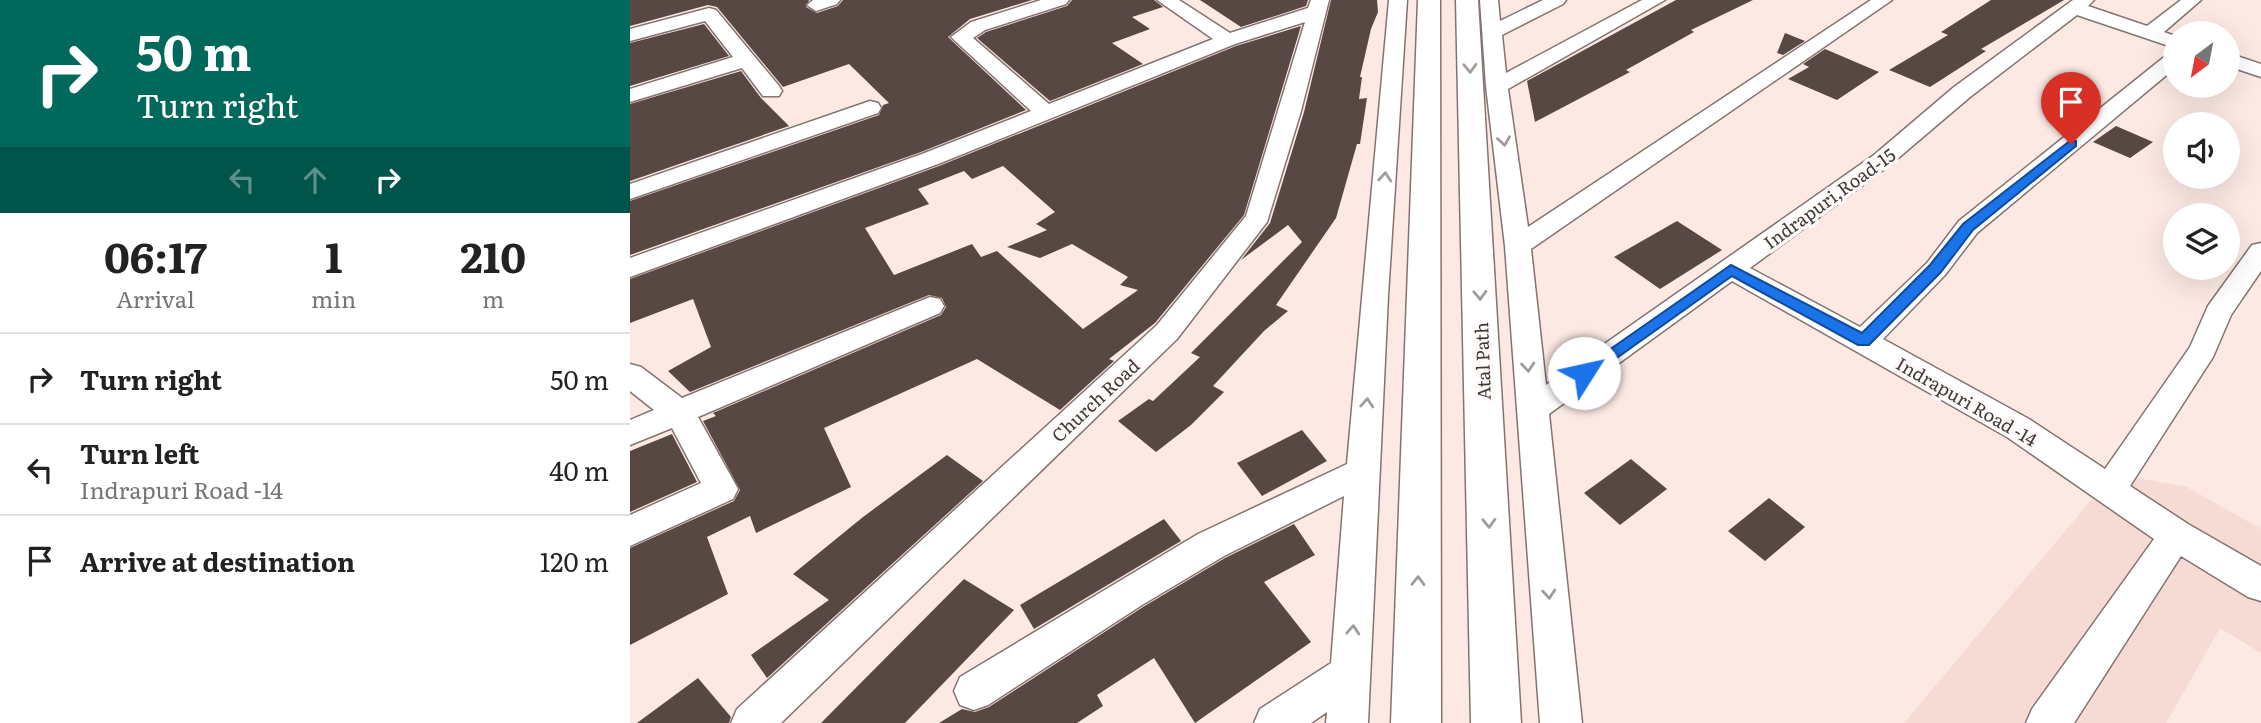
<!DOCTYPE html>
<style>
body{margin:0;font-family:Literata,serif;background:#f2f2f2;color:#222;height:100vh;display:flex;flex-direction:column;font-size:26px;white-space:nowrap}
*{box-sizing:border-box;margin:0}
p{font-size:23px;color:#767676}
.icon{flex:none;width:38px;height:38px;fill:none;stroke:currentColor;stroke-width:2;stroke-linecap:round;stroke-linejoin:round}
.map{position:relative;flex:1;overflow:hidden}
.side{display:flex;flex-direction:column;background:#fff;width:630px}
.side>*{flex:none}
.hud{background:#00695c;color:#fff;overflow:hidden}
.needle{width:46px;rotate:212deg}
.tools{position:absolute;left:1533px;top:21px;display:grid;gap:14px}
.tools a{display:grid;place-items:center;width:77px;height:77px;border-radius:50%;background:#fff;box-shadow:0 7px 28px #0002;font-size:35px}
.pin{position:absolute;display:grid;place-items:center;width:60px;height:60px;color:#fff;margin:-72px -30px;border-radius:50% 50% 50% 0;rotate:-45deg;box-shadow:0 0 7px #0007}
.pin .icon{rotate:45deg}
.me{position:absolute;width:77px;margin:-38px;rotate:55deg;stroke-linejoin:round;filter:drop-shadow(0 0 5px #0008)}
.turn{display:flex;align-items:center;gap:24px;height:147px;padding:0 21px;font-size:32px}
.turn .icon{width:91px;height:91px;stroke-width:2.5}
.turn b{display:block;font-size:49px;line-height:60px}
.lanes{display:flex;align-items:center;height:66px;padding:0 21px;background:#0003;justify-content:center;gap:35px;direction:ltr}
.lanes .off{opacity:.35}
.eta{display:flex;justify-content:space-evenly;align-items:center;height:119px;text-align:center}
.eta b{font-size:42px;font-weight:700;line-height:49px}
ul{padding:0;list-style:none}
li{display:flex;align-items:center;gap:21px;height:91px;padding:0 21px;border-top:2px solid #e0e0e0}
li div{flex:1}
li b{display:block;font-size:26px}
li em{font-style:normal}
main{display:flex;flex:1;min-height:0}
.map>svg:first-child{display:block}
.built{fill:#f6dad4}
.building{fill:#584844;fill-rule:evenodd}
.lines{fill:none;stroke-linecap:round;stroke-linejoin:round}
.minor-casing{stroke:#84736f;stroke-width:3}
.major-casing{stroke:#84736f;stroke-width:3}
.minor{fill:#fff;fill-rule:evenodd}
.major{fill:#fff;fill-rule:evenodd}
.oneway{stroke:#a09c9b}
.route{fill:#1a73e8;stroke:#114b97;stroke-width:2}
.labels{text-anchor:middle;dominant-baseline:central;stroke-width:7;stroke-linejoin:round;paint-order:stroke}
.street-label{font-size:18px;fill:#413937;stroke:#fefaf9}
</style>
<main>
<section class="side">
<div class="hud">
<div class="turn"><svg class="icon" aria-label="right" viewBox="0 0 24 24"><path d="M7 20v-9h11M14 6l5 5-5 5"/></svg><div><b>50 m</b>Turn right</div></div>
<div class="lanes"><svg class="icon off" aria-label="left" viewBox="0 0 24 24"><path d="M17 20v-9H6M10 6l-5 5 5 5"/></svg><svg class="icon off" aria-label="ahead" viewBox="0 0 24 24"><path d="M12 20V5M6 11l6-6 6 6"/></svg><svg class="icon" aria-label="right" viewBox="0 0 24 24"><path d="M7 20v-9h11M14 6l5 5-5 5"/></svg></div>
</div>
<div class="eta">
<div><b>06:17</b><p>Arrival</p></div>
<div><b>1</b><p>min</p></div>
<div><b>210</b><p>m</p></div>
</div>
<ul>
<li><svg class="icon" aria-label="right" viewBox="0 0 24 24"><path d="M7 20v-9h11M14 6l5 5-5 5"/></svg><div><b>Turn right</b></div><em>50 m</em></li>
<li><svg class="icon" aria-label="left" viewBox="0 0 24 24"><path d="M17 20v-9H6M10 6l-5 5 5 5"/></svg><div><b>Turn left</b><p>Indrapuri Road -14</p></div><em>40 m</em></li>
<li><svg class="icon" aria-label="arrive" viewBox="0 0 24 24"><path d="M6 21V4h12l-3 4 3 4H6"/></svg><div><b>Arrive at destination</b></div><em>120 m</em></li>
</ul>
</section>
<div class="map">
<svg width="1631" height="723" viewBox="0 0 1631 723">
<rect width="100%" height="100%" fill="#fce9e4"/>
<!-- built -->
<path class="built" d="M 1483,474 L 1557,487 L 1631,529 L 1631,653 L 1590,628 L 1536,723 L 1274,723 Z"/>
<!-- building -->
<path class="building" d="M 0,0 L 179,0 L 176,7 L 187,13 L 208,6 L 213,0 L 402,0 L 340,19 L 318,37 L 396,110 L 291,152 L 0,255 L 0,201 L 249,115 L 253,105 L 259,103 L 219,64 L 153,87 L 87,7 L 78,5 L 0,26 Z
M 442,0 L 524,0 L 533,7 L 502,17 L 520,29 L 482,43 L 513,64 L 420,101 L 347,38 L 356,32 L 437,6 Z
M 570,0 L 678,0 L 676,6 L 611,27 Z
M 701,0 L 747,0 L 748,12 L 741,29 L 730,77 L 732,77 L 729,99 L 737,98 L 730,144 L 727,144 L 706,218 L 646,305 L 658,311 L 634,331 L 583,386 L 594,392 L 561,425 L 526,452 L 488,421 L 519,399 L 523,401 L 570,357 L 561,353 L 672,242 L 658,225 L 611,260 L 640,223 L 674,112 Z
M 1046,0 L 1123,0 L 1061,30 L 1064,32 L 996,70 L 1000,72 L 905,122 L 897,81 Z
M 1361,0 L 1434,0 L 1351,49 L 1356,51 L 1300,87 L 1259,70 L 1318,35 L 1311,32 Z
M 74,24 L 99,56 L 0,86 L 0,43 Z
M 671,26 L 614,215 L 525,323 L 479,359 L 484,361 L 430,410 L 347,359 L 194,428 L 221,487 L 126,533 L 120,516 L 77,537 L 98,594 L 0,645 L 0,548 L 104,501 L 110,490 L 73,421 L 86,416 L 83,413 L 311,315 L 316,307 L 312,298 L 299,295 L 60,392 L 38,371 L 81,347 L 63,299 L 0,323 L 0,279 L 309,166 L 606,46 ZM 373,166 L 425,212 L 406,224 L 417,230 L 377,247 L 410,258 L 442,244 L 498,277 L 490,285 L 508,290 L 453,329 L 367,251 L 351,257 L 342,244 L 264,275 L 235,228 L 299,204 L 288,189 L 334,171 L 342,179 Z
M 1155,33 L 1175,41 L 1153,55 L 1147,53 Z
M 1195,49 L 1249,72 L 1207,100 L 1158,79 L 1179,67 L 1173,64 Z
M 111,71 L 131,98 L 159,126 L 0,181 L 0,104 Z
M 1486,126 L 1523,142 L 1500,158 L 1463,142 Z
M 1047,221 L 1092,250 L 1030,289 L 984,257 Z
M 672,430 L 697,461 L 632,496 L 607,463 Z
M 42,434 L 67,482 L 0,512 L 0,451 Z
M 317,455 L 353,481 L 137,678 L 121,655 L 199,600 L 163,574 L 233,517 Z
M 1001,459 L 1037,489 L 990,525 L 954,493 Z
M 1139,498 L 1175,527 L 1135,561 L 1098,531 Z
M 534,519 L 551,541 L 404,629 L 390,605 Z
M 664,524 L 685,555 L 634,582 L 681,642 L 565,723 L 524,658 L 467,695 L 473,706 L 447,723 L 309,723 L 332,709 L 345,712 L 359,707 L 513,607 L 595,558 Z
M 334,579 L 384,610 L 275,723 L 191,723 Z
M 68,678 L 101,717 L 99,723 L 7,723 Z"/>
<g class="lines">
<!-- minor casing -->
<g class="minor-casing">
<path id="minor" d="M 210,0 L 207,4 L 186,11 L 177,5 L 183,0 Z
M 411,0 L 439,0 L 436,4 L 355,30 L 343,38 L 419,104 L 583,39 L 527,0 L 549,0 L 600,33 L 678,8 L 681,0 L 699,0 L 671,111 L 637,222 L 547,339 L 151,723 L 101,723 L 107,709 L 527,325 L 616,216 L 675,22 L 605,44 L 308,164 L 0,277 L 0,258 L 292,154 L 401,111 L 321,37 L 341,22 Z
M 759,0 L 777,0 L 758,296 L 738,723 L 696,723 L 697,712 L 681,723 L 624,723 L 630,709 L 701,663 L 714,496 L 594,556 L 512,605 L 358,705 L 344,710 L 330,705 L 324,691 L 330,677 L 568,534 L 717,464 Z
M 850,0 L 868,0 L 870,21 L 913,0 L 936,0 L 933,4 L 872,35 L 876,73 L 1012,0 L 1035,0 L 878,89 L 898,227 L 1241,0 L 1262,0 L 901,249 L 916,385 L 1244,155 L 1324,87 L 1443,0 L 1464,0 L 1458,6 L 1517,26 L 1551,0 L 1571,0 L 1534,32 L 1545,36 L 1545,48 L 1447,15 L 1340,97 L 1260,165 L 1120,268 L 1230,327 L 1297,263 L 1329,221 L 1538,54 L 1545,52 L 1545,68 L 1347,233 L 1315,275 L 1253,339 L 1399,419 L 1475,469 L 1560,347 L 1578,306 L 1622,245 L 1631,243 L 1631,271 L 1601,315 L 1583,357 L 1500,486 L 1558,524 L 1631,566 L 1631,601 L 1618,597 L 1551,556 L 1444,723 L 1396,723 L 1402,709 L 1524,539 L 1377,437 L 1102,281 L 919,414 L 952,723 L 910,723 L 875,246 L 856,86 Z
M 79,8 L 86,10 L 149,86 L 152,91 L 149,96 L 133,96 L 112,68 L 0,102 L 0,89 L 103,57 L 75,21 L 0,41 L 0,29 Z
M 1598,53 L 1631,64 L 1631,77 L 1598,66 Z
M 240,101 L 248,103 L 251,108 L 248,113 L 0,199 L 0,184 Z
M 300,297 L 310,299 L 314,306 L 310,313 L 68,417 L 108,489 L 103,499 L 0,546 L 0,515 L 71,483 L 42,428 L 0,445 L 0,420 L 24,410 L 0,391 L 0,364 L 11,367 L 52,398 Z"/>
</g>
<!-- major casing -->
<g class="major-casing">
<path id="major" d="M 788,0 L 810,0 L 811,723 L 761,723 Z
M 826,0 L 848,0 L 891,723 L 841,723 Z"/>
</g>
<!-- minor -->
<use href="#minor" class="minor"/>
<!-- major -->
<use href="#major" class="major"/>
</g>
<!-- one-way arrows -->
<defs><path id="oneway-chevron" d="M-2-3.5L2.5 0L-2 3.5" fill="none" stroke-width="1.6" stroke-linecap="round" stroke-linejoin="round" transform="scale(1.75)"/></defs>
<g class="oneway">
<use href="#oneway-chevron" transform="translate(840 68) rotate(88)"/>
<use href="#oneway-chevron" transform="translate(874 141) rotate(82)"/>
<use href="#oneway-chevron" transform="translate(755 177) rotate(-85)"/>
<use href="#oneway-chevron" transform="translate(850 295) rotate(88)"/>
<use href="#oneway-chevron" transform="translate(898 367) rotate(85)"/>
<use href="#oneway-chevron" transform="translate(737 403) rotate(-86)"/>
<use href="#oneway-chevron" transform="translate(859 523) rotate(88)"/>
<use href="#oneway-chevron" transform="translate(788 581) rotate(-89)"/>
<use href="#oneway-chevron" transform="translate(919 594) rotate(85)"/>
<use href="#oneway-chevron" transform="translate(723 630) rotate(-86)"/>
</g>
<!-- route -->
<path class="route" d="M 1441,140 L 1446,141 L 1446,146 L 1343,230 L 1311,272 L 1239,345 L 1228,345 L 1102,276 L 960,377 L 948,377 L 946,373 L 1101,265 L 1232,333 L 1300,265 L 1333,224 Z"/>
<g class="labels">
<!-- street labels -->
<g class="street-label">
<text transform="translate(1199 198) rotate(-36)">Indrapuri,Road-15</text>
<text transform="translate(852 361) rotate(-92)">Atal Path</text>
<text transform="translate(465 400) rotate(-43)">Church Road</text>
<text transform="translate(1337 401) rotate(30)">Indrapuri Road -14</text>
</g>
</g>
</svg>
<div class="tools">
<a><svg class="needle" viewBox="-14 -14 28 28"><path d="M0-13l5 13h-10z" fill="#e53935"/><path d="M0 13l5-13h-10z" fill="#767676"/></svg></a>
<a><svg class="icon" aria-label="sound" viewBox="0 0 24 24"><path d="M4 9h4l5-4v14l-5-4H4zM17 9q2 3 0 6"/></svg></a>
<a><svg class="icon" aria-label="layers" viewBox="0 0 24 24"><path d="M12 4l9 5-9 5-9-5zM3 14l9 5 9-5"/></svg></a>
</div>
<div class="pin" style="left:1441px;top:144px;background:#d93025"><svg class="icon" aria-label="arrive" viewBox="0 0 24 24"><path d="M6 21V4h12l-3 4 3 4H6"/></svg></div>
<svg class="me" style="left:954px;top:373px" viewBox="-20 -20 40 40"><circle r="19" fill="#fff"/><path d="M0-13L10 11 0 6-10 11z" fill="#1a73e8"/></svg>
</div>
</main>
